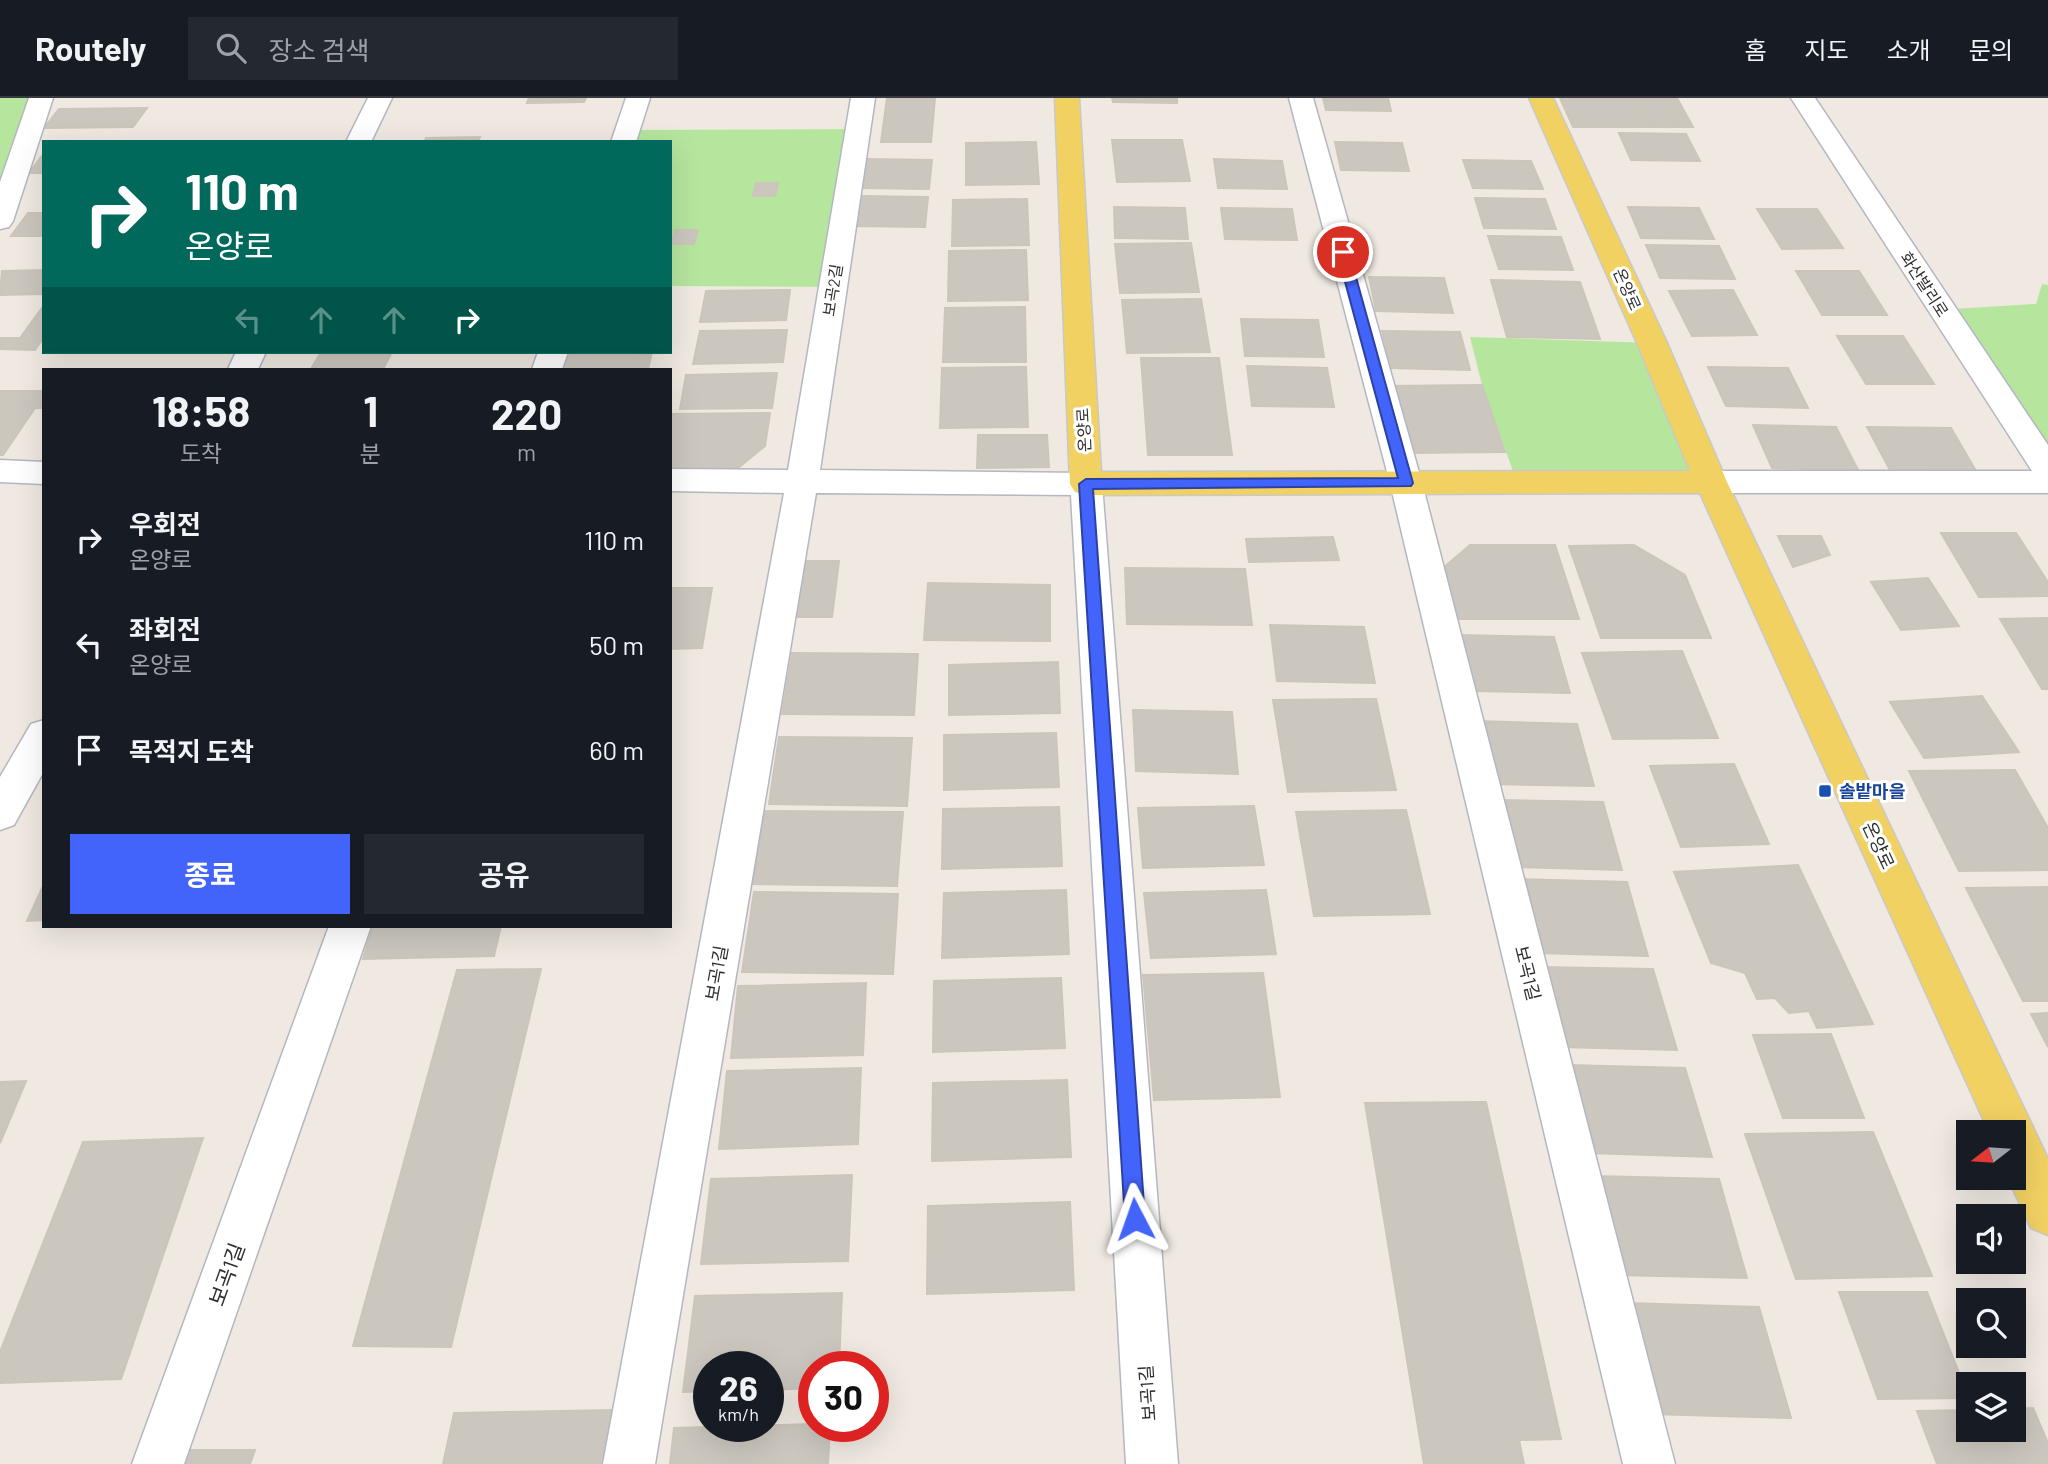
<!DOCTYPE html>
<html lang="ko">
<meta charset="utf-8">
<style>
body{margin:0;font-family:Barlow,"Noto Sans KR",sans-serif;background:#242831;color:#f1f3f6;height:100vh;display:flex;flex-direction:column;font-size:26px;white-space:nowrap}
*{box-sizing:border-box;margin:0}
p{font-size:23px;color:#9ea1a6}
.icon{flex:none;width:38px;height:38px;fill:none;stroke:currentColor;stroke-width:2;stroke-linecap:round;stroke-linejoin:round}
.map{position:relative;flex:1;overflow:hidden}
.side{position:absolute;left:42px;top:270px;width:630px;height:560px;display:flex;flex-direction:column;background:#171b24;border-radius:0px;box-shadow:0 7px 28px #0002}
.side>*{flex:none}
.guide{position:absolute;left:42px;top:42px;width:630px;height:214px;border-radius:0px;box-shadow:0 7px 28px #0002;background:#00695c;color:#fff;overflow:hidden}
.needle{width:46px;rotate:253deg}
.fabs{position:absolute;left:1956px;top:1022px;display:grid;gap:14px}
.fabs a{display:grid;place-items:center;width:70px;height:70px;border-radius:0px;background:#171b24;box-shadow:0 7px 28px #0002;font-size:35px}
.speed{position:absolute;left:693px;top:1253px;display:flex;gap:14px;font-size:35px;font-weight:700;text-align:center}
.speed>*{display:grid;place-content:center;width:91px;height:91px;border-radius:50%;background:#171b24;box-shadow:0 7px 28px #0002;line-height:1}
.speed small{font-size:18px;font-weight:400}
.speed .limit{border:10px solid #d22;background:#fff;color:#111}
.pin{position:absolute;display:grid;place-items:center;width:60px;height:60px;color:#fff;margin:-30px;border:4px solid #fff;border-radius:50%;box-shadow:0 2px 7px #0007}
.me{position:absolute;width:77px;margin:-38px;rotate:356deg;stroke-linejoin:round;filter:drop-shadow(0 0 5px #0008)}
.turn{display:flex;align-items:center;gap:24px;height:147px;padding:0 28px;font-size:32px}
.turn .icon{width:91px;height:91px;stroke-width:2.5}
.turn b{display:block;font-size:49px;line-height:60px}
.lanes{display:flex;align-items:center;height:66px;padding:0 28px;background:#0003;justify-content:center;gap:35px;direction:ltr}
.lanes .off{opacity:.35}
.eta{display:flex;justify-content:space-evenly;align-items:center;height:119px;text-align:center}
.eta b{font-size:42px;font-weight:700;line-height:49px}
.button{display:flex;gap:14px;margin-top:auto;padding:14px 28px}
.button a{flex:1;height:80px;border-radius:0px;background:#4264fb;color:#fff;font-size:28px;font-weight:700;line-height:80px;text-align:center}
.button a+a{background:#242831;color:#f1f3f6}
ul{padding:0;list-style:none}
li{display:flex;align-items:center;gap:21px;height:105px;padding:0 28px}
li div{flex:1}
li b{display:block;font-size:26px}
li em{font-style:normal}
header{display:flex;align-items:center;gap:42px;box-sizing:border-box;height:98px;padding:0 35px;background:#171b24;border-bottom:2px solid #363941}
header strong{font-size:33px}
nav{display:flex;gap:38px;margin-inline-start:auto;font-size:24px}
.search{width:490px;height:63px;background:#242831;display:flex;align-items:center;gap:18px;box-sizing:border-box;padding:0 24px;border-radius:0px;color:#9ea1a6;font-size:26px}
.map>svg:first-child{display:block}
.green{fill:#b6e59e}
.building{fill:#cbc7bf;stroke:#cbc5ba;stroke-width:2}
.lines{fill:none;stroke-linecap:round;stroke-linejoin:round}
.minor-casing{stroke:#b4b7c1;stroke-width:3}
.major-casing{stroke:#c9c9c9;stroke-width:3}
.minor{fill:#fff;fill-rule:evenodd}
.major{fill:#f2d163;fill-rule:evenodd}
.route{fill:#4264fb;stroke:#2b41a3;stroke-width:2}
.transit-dot{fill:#1a4fb4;stroke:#fff;stroke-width:2.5}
.labels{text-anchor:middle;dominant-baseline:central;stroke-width:6;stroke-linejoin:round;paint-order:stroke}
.far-street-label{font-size:16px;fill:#2e2e2e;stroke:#fff}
.transit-label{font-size:18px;font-weight:bold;fill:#164399;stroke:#fff;text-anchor:start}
.street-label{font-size:18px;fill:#2e2e2e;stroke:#fff}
.near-street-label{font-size:21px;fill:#2e2e2e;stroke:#fff}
</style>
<header>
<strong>Routely</strong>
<div class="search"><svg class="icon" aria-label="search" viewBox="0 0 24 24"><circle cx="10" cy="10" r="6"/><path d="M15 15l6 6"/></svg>장소 검색</div>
<nav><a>홈</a><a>지도</a><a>소개</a><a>문의</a></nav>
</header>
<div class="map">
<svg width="2048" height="1366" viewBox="0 0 2048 1366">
<rect width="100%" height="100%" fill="#efe9e1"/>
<!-- green -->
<path class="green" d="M 0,0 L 41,0 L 0,123 Z
M 858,31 L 833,189 L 670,188 L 670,44 L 623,44 L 627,32 Z
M 2042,186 L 2048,187 L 2048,355 L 1953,211 L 2036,206 Z
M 1470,239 L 1652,245 L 1711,384 L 1517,384 L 1482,287 Z"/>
<!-- building -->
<path class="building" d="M 529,0 L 586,0 L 584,4 L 527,5 Z
M 887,0 L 935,0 L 931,44 L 881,44 Z
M 1112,0 L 1177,0 L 1177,5 L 1113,4 Z
M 1323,0 L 1388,0 L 1391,13 L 1326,12 Z
M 1560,0 L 1677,0 L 1693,29 L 1573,29 Z
M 1636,0 L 1666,0 L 1680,24 L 1649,24 Z
M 147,10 L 133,29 L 44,30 L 59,11 Z
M 1619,35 L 1686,36 L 1700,63 L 1631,62 Z
M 480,39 L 478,44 L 424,44 L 426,40 Z
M 1112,42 L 1182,42 L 1190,83 L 1117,84 Z
M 1036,44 L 1039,86 L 966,87 L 966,45 Z
M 1335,44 L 1402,45 L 1409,73 L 1341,72 Z
M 44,55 L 44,75 L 29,75 Z
M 864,61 L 932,62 L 929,91 L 859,90 Z
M 1214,61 L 1282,63 L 1287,91 L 1218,90 Z
M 1463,62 L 1531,63 L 1543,91 L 1473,90 Z
M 756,85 L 778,85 L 775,98 L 753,98 Z
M 859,98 L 928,99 L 925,129 L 853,128 Z
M 1475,100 L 1545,101 L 1556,131 L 1484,130 Z
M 1027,101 L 1029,147 L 952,148 L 953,102 Z
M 1114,109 L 1185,110 L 1188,141 L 1115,140 Z
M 1628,109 L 1699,110 L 1714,141 L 1641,140 Z
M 1221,110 L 1292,111 L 1297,142 L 1225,141 Z
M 1757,111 L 1817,111 L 1843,150 L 1782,151 Z
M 28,115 L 44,115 L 44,138 L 11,138 Z
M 675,132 L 698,132 L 694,146 L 671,146 Z
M 1488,138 L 1561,139 L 1573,172 L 1499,171 Z
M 1191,145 L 1199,194 L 1120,195 L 1115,146 Z
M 1646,147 L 1719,148 L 1735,181 L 1660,180 Z
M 1026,152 L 1028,202 L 948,203 L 949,153 Z
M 44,172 L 44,196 L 0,197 L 2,173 Z
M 1796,173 L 1859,173 L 1887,217 L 1822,217 Z
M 1369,179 L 1444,180 L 1453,215 L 1376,213 Z
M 1491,182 L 1580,184 L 1600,241 L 1507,239 Z
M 790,192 L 786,222 L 700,224 L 706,193 Z
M 1733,192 L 1757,237 L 1692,238 L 1669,193 Z
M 1201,201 L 1210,254 L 1127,255 L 1122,202 Z
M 44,207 L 44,239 L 35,252 L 0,251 L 0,240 L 20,240 Z
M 1025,209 L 1026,264 L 943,264 L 945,210 Z
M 1241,221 L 1318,222 L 1324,259 L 1245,258 Z
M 787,232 L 783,264 L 693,266 L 700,233 Z
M 1382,233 L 1460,234 L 1470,272 L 1391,270 Z
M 1837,238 L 1903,238 L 1934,286 L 1866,286 Z
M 321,254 L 392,254 L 383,271 L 311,271 Z
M 564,254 L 652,254 L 648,271 L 559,271 Z
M 1141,260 L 1219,260 L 1232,357 L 1148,357 Z
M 1247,268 L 1327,270 L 1334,309 L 1252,308 Z
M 1026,269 L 1028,329 L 940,330 L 942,270 Z
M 1708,269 L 1788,270 L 1808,310 L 1726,308 Z
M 777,275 L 772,310 L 680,311 L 686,277 Z
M 1482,287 L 1505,354 L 1406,355 L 1388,288 Z
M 0,293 L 44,293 L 44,310 L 35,310 L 3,357 L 0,357 Z
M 770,315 L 765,348 L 738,370 L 670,371 L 670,316 Z
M 1753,327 L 1836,329 L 1858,372 L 1772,370 Z
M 1867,329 L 1951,330 L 1976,373 L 1890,372 Z
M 978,337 L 1047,337 L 1049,369 L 977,370 Z
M 1941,435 L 2016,435 L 2048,484 L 2048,498 L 1979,499 Z
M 1778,438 L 1821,438 L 1830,457 L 1793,469 Z
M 1333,439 L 1339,462 L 1249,464 L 1246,441 Z
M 1470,447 L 1555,447 L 1579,521 L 1457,521 L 1444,469 Z
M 1634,447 L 1685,477 L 1711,540 L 1601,540 L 1569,448 Z
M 797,463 L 839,463 L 832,519 L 788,519 Z
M 1125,470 L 1245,471 L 1252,527 L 1127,526 Z
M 1928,480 L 1959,528 L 1901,532 L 1871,484 Z
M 928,485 L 1050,487 L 1050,543 L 924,542 Z
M 670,490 L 712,490 L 702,550 L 670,551 Z
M 2048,520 L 2048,591 L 2042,591 L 2000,521 Z
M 1270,527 L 1364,529 L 1375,585 L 1277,583 Z
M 1459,537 L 1554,539 L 1570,595 L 1471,593 Z
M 1682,553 L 1718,640 L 1613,641 L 1582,555 Z
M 792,555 L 918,556 L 914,617 L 782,616 Z
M 1058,564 L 1060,615 L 949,617 L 949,567 Z
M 1982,598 L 2019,654 L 1924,660 L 1890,604 Z
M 1376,601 L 1396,692 L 1288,694 L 1273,602 Z
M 1133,612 L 1232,614 L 1238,676 L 1136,673 Z
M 1477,623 L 1577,626 L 1594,688 L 1490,686 Z
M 1056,635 L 1059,689 L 944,692 L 944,637 Z
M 779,639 L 912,640 L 907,708 L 769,706 Z
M 1734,666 L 1769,746 L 1681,749 L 1650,668 Z
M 2015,672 L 2048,730 L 2048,772 L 1959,773 L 1909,673 Z
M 1498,702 L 1603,704 L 1622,772 L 1514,769 Z
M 1254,708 L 1264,767 L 1143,770 L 1138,710 Z
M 1059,709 L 1062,768 L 942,771 L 943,711 Z
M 1406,712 L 1430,816 L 1314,818 L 1296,714 Z
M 764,713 L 903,714 L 897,788 L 753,786 Z
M 1798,767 L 1873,926 L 1817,930 L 1809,913 L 1789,915 L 1775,900 L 1757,901 L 1745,875 L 1711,865 L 1674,774 Z
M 1518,781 L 1627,784 L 1648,858 L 1535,855 Z
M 44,786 L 44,822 L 27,823 Z
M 2048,789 L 2048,903 L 2023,903 L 1966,790 Z
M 1066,792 L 1069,856 L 942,860 L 944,795 Z
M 1266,792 L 1276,856 L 1151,860 L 1144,795 Z
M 754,794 L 898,796 L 893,876 L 742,874 Z
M 373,828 L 501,828 L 494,858 L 363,861 Z
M 1539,869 L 1653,871 L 1677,952 L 1559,949 Z
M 541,871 L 451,1249 L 353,1248 L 457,872 Z
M 1263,875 L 1280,999 L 1154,1002 L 1143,877 Z
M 1061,880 L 1065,950 L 933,954 L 934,883 Z
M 866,885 L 863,957 L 731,960 L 738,888 Z
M 2048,915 L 2048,949 L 2031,916 Z
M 1831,936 L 1864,1020 L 1783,1020 L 1753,937 Z
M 1566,967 L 1685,970 L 1712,1059 L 1587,1055 Z
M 861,970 L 858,1046 L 719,1051 L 727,973 Z
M 1067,982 L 1071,1059 L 932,1063 L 933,985 Z
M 26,983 L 0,1045 L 0,984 Z
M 1486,1004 L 1561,1341 L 1519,1342 L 1524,1366 L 1424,1366 L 1365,1005 Z
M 1873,1034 L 1932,1178 L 1796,1181 L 1745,1036 Z
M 203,1040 L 121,1281 L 0,1285 L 0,1254 L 83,1044 Z
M 852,1077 L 848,1163 L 701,1166 L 711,1081 Z
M 1593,1078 L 1719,1081 L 1747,1180 L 1616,1177 Z
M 1070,1104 L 1074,1192 L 927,1196 L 928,1108 Z
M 1839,1194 L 1927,1194 L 1969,1300 L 1878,1301 Z
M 842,1195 L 839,1269 L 814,1269 L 814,1290 L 768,1292 L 768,1269 L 709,1269 L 709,1293 L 683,1294 L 695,1198 Z
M 1626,1205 L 1759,1209 L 1791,1320 L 1651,1316 Z
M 2033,1310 L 2048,1345 L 2048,1366 L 1937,1366 L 1917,1313 L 1969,1312 L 1969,1332 L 2014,1332 L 2014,1311 Z
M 613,1312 L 606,1366 L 443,1366 L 454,1315 Z
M 814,1326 L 814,1328 L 830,1328 L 828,1366 L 670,1366 L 674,1330 Z
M 176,1352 L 255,1352 L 250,1366 L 171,1366 Z"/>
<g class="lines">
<!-- minor casing -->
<g class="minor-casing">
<path id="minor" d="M 29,0 L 53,0 L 13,123 L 9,129 L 0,131 L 0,84 Z
M 368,0 L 392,0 L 371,44 L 346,44 Z
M 626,0 L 650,0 L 636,44 L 611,44 Z
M 851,0 L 875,0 L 820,372 L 1086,375 L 1097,378 L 1102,386 L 1178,1366 L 1126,1366 L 1071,397 L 816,395 L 655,1366 L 603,1366 L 784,395 L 670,393 L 670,371 L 788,372 Z
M 1289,0 L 1313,0 L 1422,385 L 1675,1366 L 1623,1366 L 1390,385 Z
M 1791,0 L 1815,0 L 2048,347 L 2048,395 L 1711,395 L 1700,392 L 1695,384 L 1700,376 L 1711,373 L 2032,373 Z
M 236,254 L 266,254 L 258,271 L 228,271 Z
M 538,254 L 568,254 L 562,271 L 532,271 Z
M 0,362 L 44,364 L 44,386 L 0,384 Z
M 44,622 L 44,673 L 14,727 L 0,732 L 0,679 L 31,626 Z
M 329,828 L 371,828 L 184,1366 L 132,1366 Z"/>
</g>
<!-- major casing -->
<g class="major-casing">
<path id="major" d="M 1055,0 L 1079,0 L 1101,374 L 1690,373 L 1637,245 L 1529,0 L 1553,0 L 1667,245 L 1727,384 L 2048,1061 L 2048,1137 L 2031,1130 L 2008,1080 L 2014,1080 L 2014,1034 L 1989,1034 L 1700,395 L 1086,397 L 1075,394 L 1070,386 Z"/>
</g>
<!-- minor -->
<use href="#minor" class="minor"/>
<!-- major -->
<use href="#major" class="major"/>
</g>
<!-- route -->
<path class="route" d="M 1339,151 L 1349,154 L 1413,385 L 1411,388 L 1093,391 L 1145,1121 L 1142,1128 L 1135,1131 L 1128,1128 L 1125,1121 L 1079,386 L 1086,381 L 1398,380 L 1337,154 Z"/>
<!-- markers -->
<rect class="transit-dot" x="1818" y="686" width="14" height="14" rx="3.5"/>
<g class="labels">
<!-- far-street labels -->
<g class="far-street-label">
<text transform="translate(1925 186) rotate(57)">화산발리로</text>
<text transform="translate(1628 191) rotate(66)">온양로</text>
<text transform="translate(832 192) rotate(-81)">보곡2길</text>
<text transform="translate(1083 332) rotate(-93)">온양로</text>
</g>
<!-- transit labels -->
<g class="transit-label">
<text x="1839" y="693">솔밭마을</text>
</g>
<!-- street labels -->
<g class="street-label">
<text transform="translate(1879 747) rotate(65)">온양로</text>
<text transform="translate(716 875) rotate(-80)">보곡1길</text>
<text transform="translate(1528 875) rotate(76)">보곡1길</text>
<text transform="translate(1147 1295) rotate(-94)">보곡1길</text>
</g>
<!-- near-street labels -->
<g class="near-street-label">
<text transform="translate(226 1176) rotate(-70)">보곡1길</text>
</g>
</g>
</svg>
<div class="fabs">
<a><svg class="needle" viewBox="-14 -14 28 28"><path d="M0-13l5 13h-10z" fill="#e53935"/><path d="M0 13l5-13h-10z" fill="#9ea1a6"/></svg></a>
<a><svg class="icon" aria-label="sound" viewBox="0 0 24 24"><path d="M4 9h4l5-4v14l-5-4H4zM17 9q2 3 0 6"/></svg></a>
<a><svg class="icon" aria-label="search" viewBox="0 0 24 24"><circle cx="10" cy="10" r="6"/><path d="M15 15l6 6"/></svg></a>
<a><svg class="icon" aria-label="layers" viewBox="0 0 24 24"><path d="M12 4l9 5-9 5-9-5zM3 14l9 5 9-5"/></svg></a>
</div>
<div class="speed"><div>26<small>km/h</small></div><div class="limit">30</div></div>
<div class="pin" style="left:1343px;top:154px;background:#d93025"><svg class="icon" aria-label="arrive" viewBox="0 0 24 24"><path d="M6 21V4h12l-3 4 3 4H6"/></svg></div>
<svg class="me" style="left:1135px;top:1121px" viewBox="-20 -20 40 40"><path d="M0-17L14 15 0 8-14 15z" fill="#4264fb" stroke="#fff" stroke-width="4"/></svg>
<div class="guide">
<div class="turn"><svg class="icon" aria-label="right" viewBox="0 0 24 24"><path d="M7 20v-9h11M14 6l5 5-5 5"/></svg><div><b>110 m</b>온양로</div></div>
<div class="lanes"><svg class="icon off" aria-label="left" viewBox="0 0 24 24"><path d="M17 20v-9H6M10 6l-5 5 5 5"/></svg><svg class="icon off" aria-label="ahead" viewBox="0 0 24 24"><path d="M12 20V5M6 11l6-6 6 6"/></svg><svg class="icon off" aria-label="ahead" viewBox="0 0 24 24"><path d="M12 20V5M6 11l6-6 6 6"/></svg><svg class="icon" aria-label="right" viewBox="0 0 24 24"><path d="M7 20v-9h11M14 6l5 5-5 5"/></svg></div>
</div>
<section class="side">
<div class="eta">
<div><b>18:58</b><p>도착</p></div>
<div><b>1</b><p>분</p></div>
<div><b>220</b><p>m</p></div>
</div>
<ul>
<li><svg class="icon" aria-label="right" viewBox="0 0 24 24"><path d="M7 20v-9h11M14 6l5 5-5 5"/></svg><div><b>우회전</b><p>온양로</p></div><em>110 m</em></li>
<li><svg class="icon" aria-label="left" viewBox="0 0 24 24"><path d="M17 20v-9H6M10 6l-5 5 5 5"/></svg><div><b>좌회전</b><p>온양로</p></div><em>50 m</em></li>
<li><svg class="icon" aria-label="arrive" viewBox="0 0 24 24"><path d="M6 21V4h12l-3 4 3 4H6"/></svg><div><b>목적지 도착</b></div><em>60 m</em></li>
</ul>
<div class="button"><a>종료</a><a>공유</a></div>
</section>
</div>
